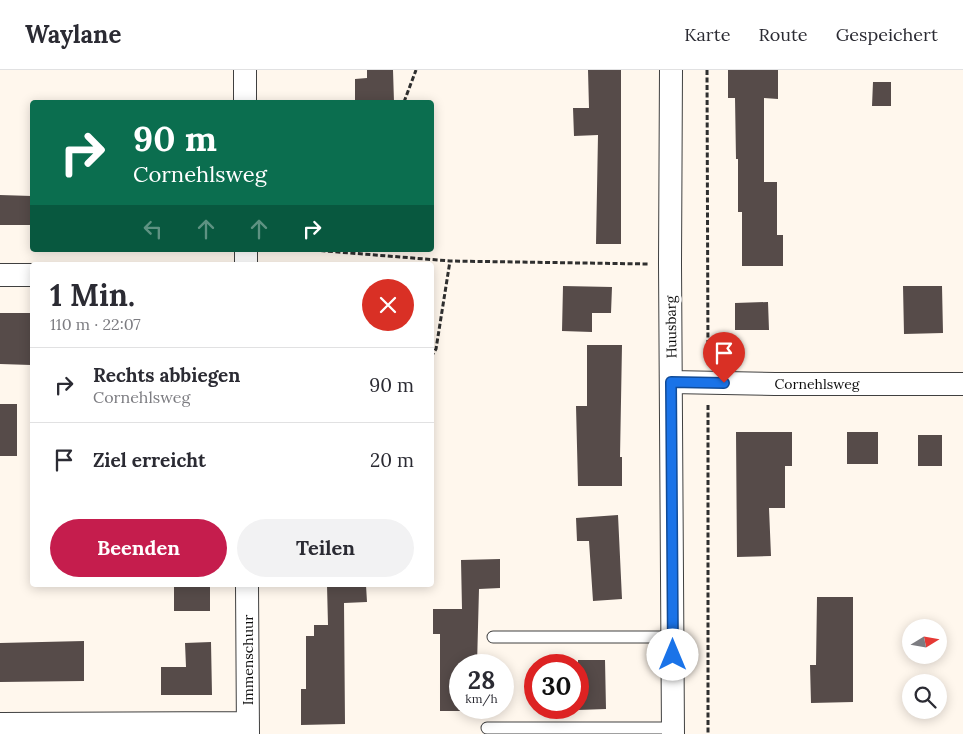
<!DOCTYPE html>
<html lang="de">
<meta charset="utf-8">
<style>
body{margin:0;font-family:Lora,serif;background:#f2f2f3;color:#2b2b33;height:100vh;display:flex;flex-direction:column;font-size:19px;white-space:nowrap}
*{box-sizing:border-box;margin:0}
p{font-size:16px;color:#7c7c81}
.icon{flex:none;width:28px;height:28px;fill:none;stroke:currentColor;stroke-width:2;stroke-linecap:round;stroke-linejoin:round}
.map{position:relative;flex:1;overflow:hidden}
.side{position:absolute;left:30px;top:192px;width:404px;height:325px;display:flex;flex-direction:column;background:#fff;border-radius:5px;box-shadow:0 2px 12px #0003}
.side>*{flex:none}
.guide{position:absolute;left:30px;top:30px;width:404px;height:152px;border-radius:5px;box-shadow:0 2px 12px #0003;background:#0b6e4f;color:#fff;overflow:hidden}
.needle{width:32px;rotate:79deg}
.tools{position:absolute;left:902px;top:549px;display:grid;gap:10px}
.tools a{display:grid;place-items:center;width:45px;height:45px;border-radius:50%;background:#fff;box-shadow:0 2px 12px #0003;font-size:25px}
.speed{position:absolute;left:449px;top:584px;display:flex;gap:10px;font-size:25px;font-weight:700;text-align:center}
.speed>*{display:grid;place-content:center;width:65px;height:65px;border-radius:50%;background:#fff;box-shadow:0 2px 12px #0003;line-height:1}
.speed small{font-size:12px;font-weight:400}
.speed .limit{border:8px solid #d22;background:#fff;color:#111}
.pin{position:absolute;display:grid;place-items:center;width:42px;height:42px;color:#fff;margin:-51px -21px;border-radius:50% 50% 50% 0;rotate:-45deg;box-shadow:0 0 5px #0007}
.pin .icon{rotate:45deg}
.me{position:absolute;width:55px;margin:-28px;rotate:0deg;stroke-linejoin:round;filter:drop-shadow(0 0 4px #0008)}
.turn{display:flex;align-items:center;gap:18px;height:105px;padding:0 20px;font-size:22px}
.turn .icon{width:65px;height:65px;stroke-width:2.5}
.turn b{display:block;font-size:35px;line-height:42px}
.lanes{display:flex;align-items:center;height:48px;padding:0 20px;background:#0003;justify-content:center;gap:25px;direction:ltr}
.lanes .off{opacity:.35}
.round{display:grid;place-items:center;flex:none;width:52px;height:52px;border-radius:26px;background:#f2f2f3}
.headline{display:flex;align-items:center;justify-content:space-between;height:85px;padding:0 20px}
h1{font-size:30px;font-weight:700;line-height:38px}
.button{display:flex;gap:10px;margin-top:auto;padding:10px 20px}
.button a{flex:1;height:58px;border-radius:30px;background:#c51d4d;color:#fff;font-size:20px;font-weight:700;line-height:58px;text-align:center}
.button a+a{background:#f2f2f3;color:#2b2b33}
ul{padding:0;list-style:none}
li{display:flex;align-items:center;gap:15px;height:75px;padding:0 20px;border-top:1px solid #e1e1e2}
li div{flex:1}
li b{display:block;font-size:19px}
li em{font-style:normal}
header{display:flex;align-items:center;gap:30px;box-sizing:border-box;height:70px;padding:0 25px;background:#fff;border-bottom:1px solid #e1e1e2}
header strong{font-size:24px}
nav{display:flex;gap:28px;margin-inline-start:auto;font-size:18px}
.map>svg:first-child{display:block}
.building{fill:#564b49}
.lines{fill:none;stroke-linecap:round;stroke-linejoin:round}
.lane-casing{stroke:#404040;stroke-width:13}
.street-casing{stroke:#404040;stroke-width:24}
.path{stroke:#2f2f2f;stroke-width:3;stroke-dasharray:5 2.5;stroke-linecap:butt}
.lane{stroke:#fff;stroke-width:11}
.street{stroke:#fff;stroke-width:22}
.route-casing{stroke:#114b97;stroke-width:12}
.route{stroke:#1a73e8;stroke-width:9}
.labels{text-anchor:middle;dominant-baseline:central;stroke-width:5;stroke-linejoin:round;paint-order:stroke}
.street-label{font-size:14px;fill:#0d0d0d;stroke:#fff}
</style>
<header>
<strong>Waylane</strong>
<nav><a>Karte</a><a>Route</a><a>Gespeichert</a></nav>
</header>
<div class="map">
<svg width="963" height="664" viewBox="0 0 963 664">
<rect width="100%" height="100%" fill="#fff7ed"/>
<!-- building -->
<path class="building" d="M 367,0 L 393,0 L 394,32 L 355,32 L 355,9 L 367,8 Z
M 588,0 L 621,0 L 621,174 L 596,174 L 598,65 L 574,66 L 573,38 L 589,38 Z
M 728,0 L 778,0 L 778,29 L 764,28 L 764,112 L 777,112 L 777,165 L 783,165 L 783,196 L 742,196 L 742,142 L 738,142 L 738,89 L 736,89 L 735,28 L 728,28 Z
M 873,12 L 891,12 L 891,36 L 872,36 Z
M 0,125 L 32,126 L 32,155 L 0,155 Z
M 563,216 L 612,217 L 611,243 L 592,243 L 592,262 L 562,261 Z
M 903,216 L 942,216 L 943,263 L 904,264 Z
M 768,232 L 769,260 L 735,260 L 735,233 Z
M 0,243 L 32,243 L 31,295 L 0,294 Z
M 587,275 L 622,275 L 620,387 L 622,387 L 622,416 L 578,416 L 576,336 L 587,336 Z
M 0,334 L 17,334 L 17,386 L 0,386 Z
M 736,362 L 792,362 L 792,396 L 785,396 L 785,438 L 769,438 L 771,486 L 737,487 Z
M 847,362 L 878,362 L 878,394 L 847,394 Z
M 918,365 L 942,365 L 942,396 L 918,396 Z
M 618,445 L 622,529 L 593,531 L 589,471 L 577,471 L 576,448 Z
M 500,489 L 500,518 L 479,519 L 477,595 L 460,595 L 460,641 L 440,641 L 440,564 L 433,564 L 433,539 L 462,539 L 461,490 Z
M 174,515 L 210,515 L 210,541 L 174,541 Z
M 327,515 L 366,515 L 367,532 L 344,533 L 345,654 L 301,655 L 301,619 L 306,619 L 306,566 L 314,566 L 314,555 L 328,555 Z
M 817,527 L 853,527 L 853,632 L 811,633 L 810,595 L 816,595 Z
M 84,571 L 84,611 L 0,612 L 0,573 Z
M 211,572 L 212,625 L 161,625 L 161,597 L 186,597 L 185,573 Z
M 578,590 L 605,590 L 606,639 L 578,640 Z"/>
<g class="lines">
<!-- lane casing -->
<g class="lane-casing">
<path id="lane" d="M 493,567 L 673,567
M 487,658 L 673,658"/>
</g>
<!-- street casing -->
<g class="street-casing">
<path id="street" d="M 245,0 L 245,32
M 671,0 L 670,194 L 673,664
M 246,180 L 246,195
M 0,205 L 32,205
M 671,312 L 775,314 L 963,314
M 247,515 L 248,664
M 0,654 L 248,653"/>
</g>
<!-- path -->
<path class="path" d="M 707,0 L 708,291
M 404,32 L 416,0
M 313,180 L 450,191 L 649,194
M 431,287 L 436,279 L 450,191
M 708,335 L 708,664"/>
<!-- lane -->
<use href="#lane" class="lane"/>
<!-- street -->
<use href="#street" class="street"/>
</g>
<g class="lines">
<!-- route casing -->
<g class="route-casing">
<path id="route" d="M 673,585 L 671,312 L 724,313"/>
</g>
<!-- route -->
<use href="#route" class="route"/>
</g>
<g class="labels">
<!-- street labels -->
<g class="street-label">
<text transform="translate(671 257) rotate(-91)">Huusbarg</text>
<text x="817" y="314">Cornehlsweg</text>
<text transform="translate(248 590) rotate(-90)">Immenschuur</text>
</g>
</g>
</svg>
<div class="tools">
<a><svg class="needle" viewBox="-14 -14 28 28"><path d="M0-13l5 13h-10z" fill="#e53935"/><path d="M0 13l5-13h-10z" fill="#7c7c81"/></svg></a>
<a><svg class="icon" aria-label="search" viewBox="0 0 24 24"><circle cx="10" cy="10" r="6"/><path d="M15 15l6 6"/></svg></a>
</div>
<div class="speed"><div>28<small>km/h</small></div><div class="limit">30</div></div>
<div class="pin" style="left:724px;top:313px;background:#d93025"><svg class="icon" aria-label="arrive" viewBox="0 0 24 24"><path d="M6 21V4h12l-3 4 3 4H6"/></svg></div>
<svg class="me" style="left:673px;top:585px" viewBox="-20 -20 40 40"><circle r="19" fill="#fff"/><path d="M0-13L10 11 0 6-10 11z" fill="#1a73e8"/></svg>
<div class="guide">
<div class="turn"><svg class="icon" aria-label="right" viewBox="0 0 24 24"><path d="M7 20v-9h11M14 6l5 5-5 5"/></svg><div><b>90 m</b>Cornehlsweg</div></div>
<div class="lanes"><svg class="icon off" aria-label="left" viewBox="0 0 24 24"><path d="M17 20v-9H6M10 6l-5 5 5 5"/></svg><svg class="icon off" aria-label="ahead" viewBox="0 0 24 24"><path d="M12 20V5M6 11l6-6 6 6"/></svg><svg class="icon off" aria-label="ahead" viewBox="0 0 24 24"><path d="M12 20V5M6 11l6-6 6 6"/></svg><svg class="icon" aria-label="right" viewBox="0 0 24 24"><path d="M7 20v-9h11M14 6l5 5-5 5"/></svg></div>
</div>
<section class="side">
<div class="headline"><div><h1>1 Min.</h1><p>110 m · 22:07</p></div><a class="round" style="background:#d93025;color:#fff"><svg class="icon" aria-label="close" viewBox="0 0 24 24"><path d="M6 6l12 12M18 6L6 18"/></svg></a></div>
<ul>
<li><svg class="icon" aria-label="right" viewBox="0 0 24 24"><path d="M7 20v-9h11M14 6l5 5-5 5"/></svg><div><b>Rechts abbiegen</b><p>Cornehlsweg</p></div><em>90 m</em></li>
<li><svg class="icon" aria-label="arrive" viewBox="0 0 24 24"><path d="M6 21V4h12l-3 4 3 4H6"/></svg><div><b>Ziel erreicht</b></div><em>20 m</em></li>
</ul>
<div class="button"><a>Beenden</a><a>Teilen</a></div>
</section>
</div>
